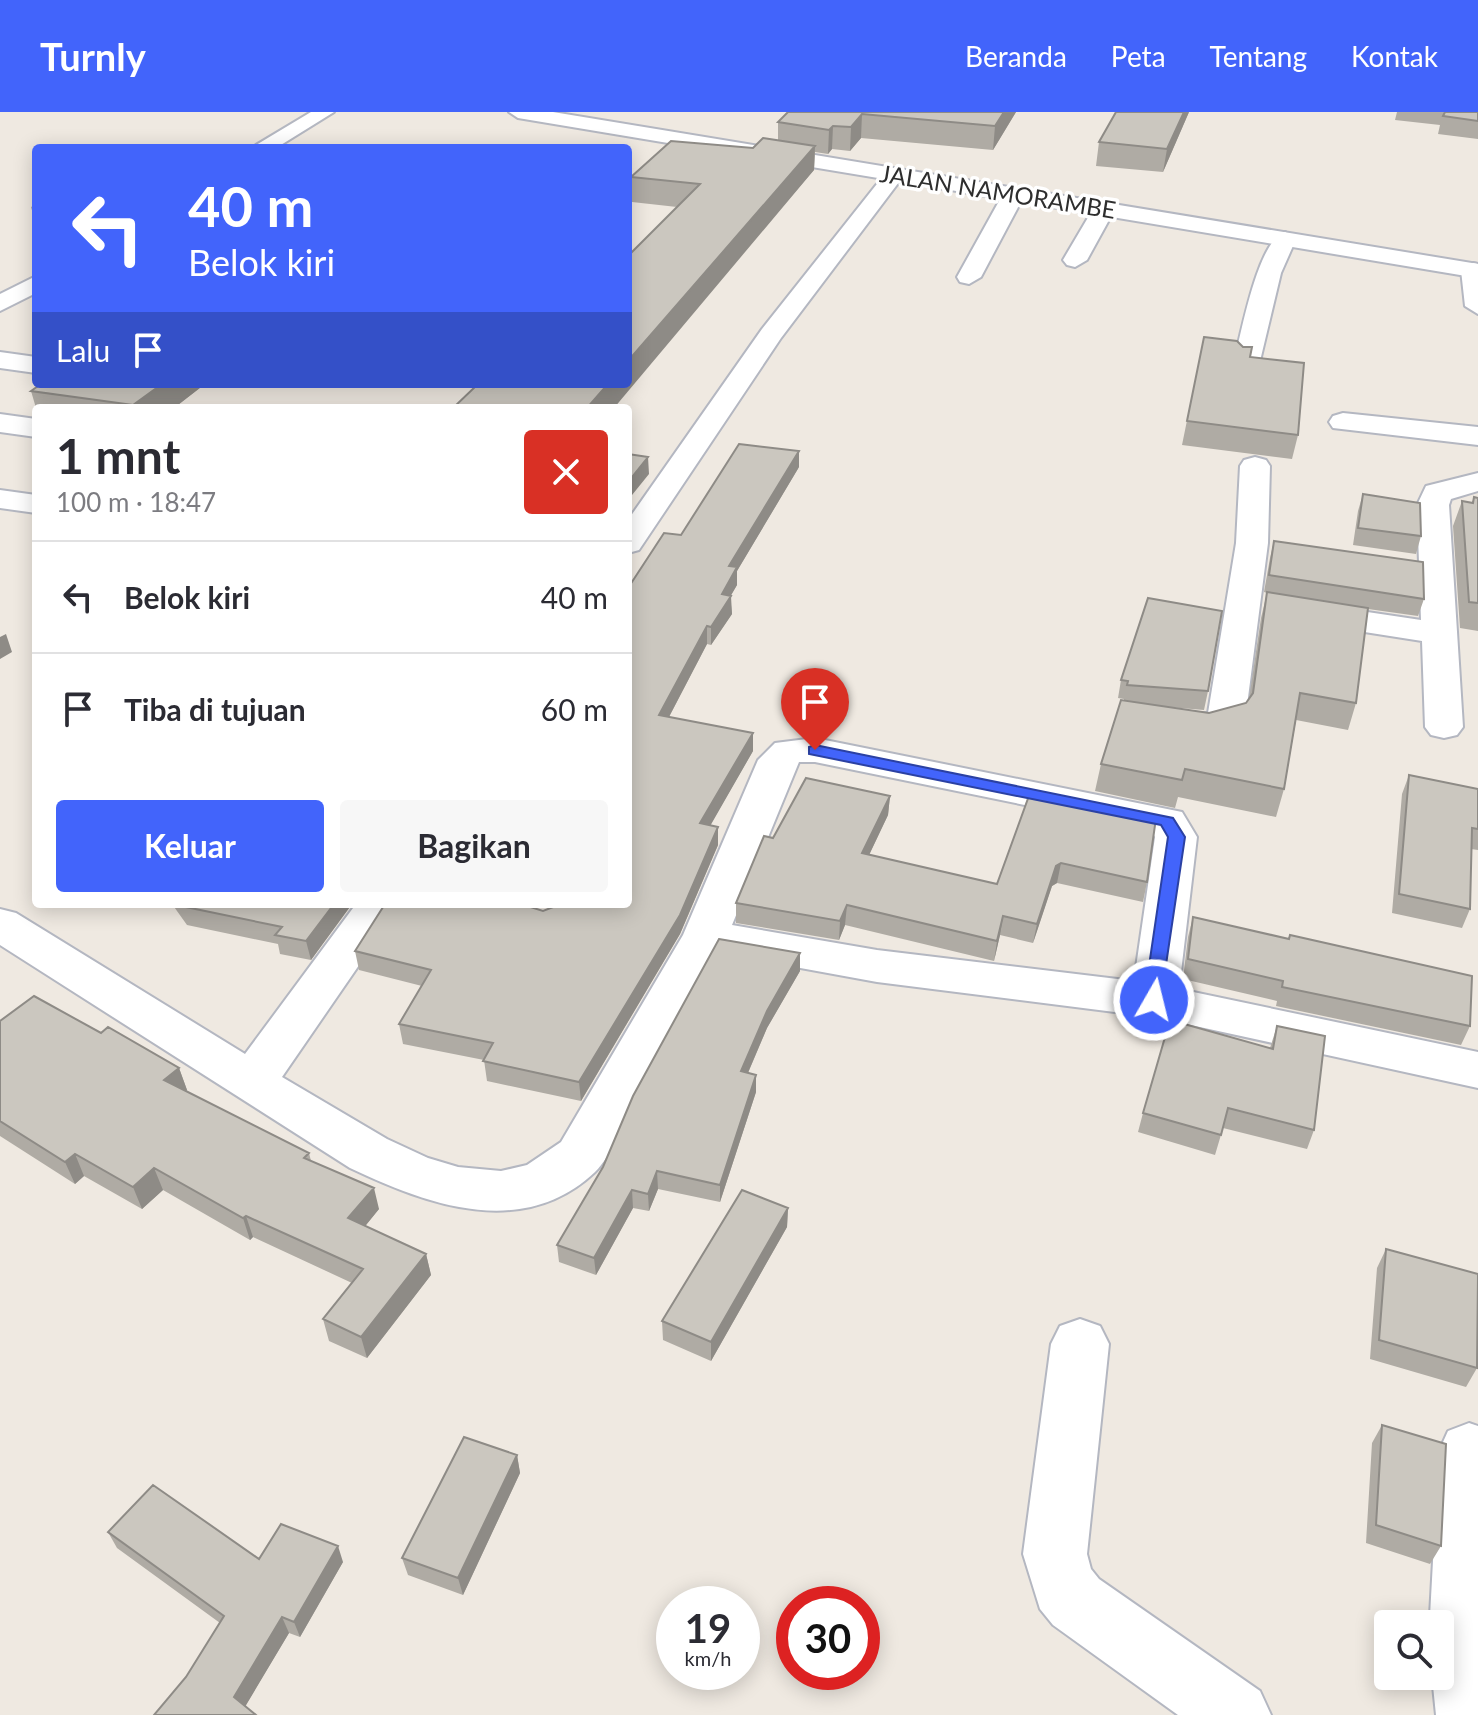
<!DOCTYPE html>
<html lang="id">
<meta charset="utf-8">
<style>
body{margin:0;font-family:Lato,sans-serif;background:#f7f7f7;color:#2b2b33;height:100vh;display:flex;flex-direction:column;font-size:30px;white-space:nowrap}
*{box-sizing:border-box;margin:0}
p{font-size:26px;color:#7c7c81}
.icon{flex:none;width:44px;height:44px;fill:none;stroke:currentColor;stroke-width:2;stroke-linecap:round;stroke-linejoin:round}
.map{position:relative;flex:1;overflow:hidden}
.panel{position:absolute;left:32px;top:292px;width:600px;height:504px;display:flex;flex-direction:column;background:#fff;border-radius:8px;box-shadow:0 4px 20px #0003}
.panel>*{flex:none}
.hud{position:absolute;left:32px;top:32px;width:600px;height:244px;border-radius:8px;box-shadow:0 4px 20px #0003;background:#4264fb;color:#fff;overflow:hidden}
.buttons{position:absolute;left:1374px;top:1498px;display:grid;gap:16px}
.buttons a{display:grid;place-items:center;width:80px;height:80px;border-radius:8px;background:#fff;box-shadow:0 4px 20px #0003;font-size:40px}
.speed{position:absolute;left:656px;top:1474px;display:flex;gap:16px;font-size:40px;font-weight:700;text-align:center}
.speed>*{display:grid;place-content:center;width:104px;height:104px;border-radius:50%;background:#fff;box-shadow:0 4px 20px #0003;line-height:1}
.speed small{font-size:20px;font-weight:400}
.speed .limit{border:12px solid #d22;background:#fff;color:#111}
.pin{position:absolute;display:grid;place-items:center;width:68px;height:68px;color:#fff;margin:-82px -34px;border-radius:50% 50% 50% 0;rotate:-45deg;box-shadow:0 0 8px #0007}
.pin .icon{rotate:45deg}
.me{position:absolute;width:88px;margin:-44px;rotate:8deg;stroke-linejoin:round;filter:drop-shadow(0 0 6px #0008)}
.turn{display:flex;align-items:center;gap:28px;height:168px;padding:0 24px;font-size:36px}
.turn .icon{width:104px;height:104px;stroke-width:2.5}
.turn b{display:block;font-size:56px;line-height:68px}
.then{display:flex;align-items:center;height:76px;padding:0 24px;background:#0003;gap:16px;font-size:30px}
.round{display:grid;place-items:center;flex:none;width:84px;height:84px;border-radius:8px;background:#f7f7f7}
.headline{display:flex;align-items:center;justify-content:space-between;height:136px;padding:0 24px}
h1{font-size:48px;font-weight:700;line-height:60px}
.cta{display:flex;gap:16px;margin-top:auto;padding:16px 24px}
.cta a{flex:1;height:92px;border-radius:8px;background:#4264fb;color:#fff;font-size:32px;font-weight:700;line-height:92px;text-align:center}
.cta a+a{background:#f7f7f7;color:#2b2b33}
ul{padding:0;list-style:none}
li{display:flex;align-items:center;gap:24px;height:112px;padding:0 24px;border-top:2px solid #e1e1e2}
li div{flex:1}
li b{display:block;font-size:30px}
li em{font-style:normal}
header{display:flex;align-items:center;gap:48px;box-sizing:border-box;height:112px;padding:0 40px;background:#4264fb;color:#fff}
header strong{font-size:38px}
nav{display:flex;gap:44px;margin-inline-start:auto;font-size:28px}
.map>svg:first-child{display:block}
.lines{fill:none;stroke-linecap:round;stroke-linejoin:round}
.minor-casing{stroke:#b4b7c1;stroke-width:4}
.secondary-casing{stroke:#b4b7c1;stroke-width:4}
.minor{fill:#fff;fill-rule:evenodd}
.secondary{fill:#fff;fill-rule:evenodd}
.wall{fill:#afaba4}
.shaded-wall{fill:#8e8b86}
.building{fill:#cbc7bf;stroke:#8e8b86;stroke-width:2}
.route{fill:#4264fb;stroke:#2b41a3;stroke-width:2}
.labels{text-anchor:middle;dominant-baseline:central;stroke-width:7;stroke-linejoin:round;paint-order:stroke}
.far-street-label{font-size:24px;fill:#2e2e2e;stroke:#fff}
</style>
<header>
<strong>Turnly</strong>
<nav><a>Beranda</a><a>Peta</a><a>Tentang</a><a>Kontak</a></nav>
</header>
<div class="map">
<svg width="1478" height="1603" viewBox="0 0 1478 1603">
<rect width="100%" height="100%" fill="#efe9e1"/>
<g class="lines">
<!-- minor casing -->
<g class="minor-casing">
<path id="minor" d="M 311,0 L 334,0 L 276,36 L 251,36 Z
M 895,56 L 905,62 L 781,226 L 639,438 L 628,441 L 628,408 L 762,217 L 888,58 Z
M 1014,76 L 1025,82 L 981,165 L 969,172 L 960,170 L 957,165 L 1003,82 Z
M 1104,90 L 1115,97 L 1087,148 L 1075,155 L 1067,153 L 1063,148 L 1096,92 Z
M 1285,120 L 1296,127 L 1281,161 L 1260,249 L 1256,255 L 1238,255 L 1234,249 C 1241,223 1258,127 1285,120 Z
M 1473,151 L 1478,152 L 1478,202 L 1465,194 L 1461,158 Z
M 36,164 L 36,181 L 0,199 L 0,182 Z
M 0,240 L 36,245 L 36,261 L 0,256 Z
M 1343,301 L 1478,315 L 1478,333 L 1333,316 L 1329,310 L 1333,304 Z
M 0,302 L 36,307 L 36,325 L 0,320 Z
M 1255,345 L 1266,348 L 1270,354 L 1268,431 L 1246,601 L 1237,616 L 1203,625 L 1168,619 L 1162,611 L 1168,603 L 1208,601 L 1236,431 L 1240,354 L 1244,348 Z
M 1478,361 L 1478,379 L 1451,387 L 1449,393 L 1463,615 L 1457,623 L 1444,626 L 1431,623 L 1425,615 L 1422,529 L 1307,511 L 1295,508 L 1290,501 L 1295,494 L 1307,491 L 1421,508 L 1417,393 L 1426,374 Z
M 0,378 L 36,383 L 36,401 L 0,396 Z
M 815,626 L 1182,700 L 1197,725 L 1179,877 L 1478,940 L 1478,976 L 1154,905 L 877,870 L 718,841 C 692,887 666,933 641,980 C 629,1002 612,1044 595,1060 C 523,1128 428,1093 350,1056 L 0,833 L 0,797 L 16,801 L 245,942 L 356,792 L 401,792 L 282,965 L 387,1027 L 428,1046 L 458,1055 L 501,1059 L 527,1053 L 561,1030 L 683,823 L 758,648 L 775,631 ZM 799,650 L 815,650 L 1152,719 L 1155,725 L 1134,869 L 877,838 L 732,813 Z
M 1080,1207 L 1100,1214 L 1109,1232 L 1087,1442 L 1091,1457 L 1099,1467 L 1260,1579 L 1271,1603 L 1178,1603 L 1053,1513 L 1040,1497 L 1023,1442 L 1051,1232 L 1060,1214 Z
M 1469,1311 L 1478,1314 L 1478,1603 L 1436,1603 L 1432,1564 L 1440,1564 L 1440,1512 L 1430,1512 L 1430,1504 L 1439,1339 L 1448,1319 Z"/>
</g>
<!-- secondary casing -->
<g class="secondary-casing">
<path id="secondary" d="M 509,0 L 553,0 L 1478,152 L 1478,166 L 518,6 Z"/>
</g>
<!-- minor -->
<use href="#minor" class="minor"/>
<!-- secondary -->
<use href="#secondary" class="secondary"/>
</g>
<!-- wall -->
<path class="wall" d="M 788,0 L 1016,0 L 993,38 L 861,26 L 850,39 L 832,37 L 828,42 L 815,40 L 814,58 L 628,272 L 677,95 L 632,90 L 631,65 L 753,36 L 778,28 L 778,10 Z
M 1189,0 L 1163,60 L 1096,54 L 1099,30 Z
M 1397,0 L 1478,0 L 1478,27 L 1438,22 L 1440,13 L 1395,8 Z
M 36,92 L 36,112 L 31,95 Z
M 1204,225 L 1250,245 L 1298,323 L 1292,347 L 1182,333 Z
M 41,272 L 205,272 L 174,296 L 36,296 L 31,279 Z
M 799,355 L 737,459 L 737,473 L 730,484 L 732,502 L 711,533 L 707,532 L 669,605 L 753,621 L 753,639 L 710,713 L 718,733 L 680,822 L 581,989 L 487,969 L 484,948 L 403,932 L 399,912 L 422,874 L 359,858 L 355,839 L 543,799 L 628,792 L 681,423 Z
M 1363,382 L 1421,424 L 1416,442 L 1353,433 L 1358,399 Z
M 1474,385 L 1478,386 L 1478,519 L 1460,516 L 1453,414 L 1462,389 L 1472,391 Z
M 1274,429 L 1424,487 L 1418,504 L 1368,497 L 1356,591 L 1348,618 L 1296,608 L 1284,677 L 1276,705 L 1178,685 L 1175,696 L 1095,679 L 1101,652 L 1124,588 L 1124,587 L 1118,586 L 1121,568 L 1208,579 L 1204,598 L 1168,595 L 1209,601 L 1246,591 L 1249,587 L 1261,506 L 1267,481 L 1264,480 L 1270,446 Z
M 1409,663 L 1478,677 L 1478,738 L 1471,737 L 1470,797 L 1462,816 L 1392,801 L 1402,682 Z
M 1030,681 L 1147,770 L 1143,790 L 1057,771 L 1052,774 L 1033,831 L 1000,823 L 994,849 L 845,813 L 839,828 L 736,811 L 736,791 L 773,726 L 890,684 L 888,703 L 869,743 L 997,772 Z
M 172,792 L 352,792 L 311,848 L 280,842 L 278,832 L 187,813 Z
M 1193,805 L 1289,827 L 1470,914 L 1461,933 L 1276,894 L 1277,889 L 1183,867 L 1188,825 Z
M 800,841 L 800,859 L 767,916 L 748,961 L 756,963 L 756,980 L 720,1090 L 658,1077 L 649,1099 L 633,1096 L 596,1163 L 559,1150 L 557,1133 Z
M 0,909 L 101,921 L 179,956 L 187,978 L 186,979 L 309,1041 L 311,1049 L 379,1097 L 365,1114 L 426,1142 L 431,1163 L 367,1246 L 329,1229 L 323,1207 L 352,1171 L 253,1125 L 250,1128 L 163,1078 L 142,1097 L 84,1064 L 75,1072 L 0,1024 Z
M 1277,914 L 1314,1018 L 1307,1037 L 1223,1016 L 1215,1043 L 1138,1020 L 1143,1001 L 1270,936 Z
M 788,1096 L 787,1115 L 711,1249 L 663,1228 L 662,1209 Z
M 1386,1137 L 1477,1256 L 1466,1275 L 1370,1247 L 1377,1156 Z
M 1382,1313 L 1441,1434 L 1430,1452 L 1366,1431 L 1372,1331 Z
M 517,1343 L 520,1361 L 463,1483 L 408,1463 L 402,1446 Z
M 108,1420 L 259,1447 L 343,1450 L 300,1525 L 289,1521 L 245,1594 L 186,1565 L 220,1511 L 117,1436 Z"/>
<!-- shaded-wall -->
<path class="shaded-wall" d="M 1004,0 L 1016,0 L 993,38 L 995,14 Z
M 1184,0 L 1189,0 L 1163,60 L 1167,37 Z
M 862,2 L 861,26 L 850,39 L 851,15 Z
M 833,14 L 832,37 L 828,42 L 829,18 Z
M 815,34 L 814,58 L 614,296 L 587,296 L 608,272 L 628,272 L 628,249 Z
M 162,272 L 205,272 L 174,296 L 134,296 L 133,293 Z
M 799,339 L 799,355 L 737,459 L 737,473 L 725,494 L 731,484 L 732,502 L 711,533 L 711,515 L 729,454 Z
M 648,345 L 649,362 L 628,388 L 628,370 Z
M 707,514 L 707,532 L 660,622 L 659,603 Z
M 6,522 L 12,540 L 0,547 L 0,525 Z
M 753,621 L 753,639 L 701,730 L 700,711 Z
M 890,684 L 888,703 L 861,760 L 862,741 Z
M 718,715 L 718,733 L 680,822 L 581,989 L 579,970 Z
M 1061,751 L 1057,771 L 1052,774 L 1033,831 L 1037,812 L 1056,754 Z
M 334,792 L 352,792 L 311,848 L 306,829 Z
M 847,793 L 845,813 L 839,828 L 840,809 Z
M 1003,804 L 1000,823 L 994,849 L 997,829 Z
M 800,841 L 800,859 L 767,916 L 741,977 L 741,959 L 767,899 Z
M 179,956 L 187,978 L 173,990 L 164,968 Z
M 756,963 L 756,980 L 720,1090 L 720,1073 Z
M 75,1042 L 84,1064 L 75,1072 L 65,1050 Z
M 154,1056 L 163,1078 L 142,1097 L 133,1075 Z
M 657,1059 L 658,1077 L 649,1099 L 648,1082 Z
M 374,1076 L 379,1097 L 354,1128 L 348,1106 Z
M 632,1078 L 633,1096 L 596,1163 L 594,1146 Z
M 788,1096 L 787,1115 L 711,1249 L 711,1230 Z
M 246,1104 L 253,1125 L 250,1128 L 243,1106 Z
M 426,1142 L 431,1163 L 367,1246 L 361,1225 Z
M 517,1343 L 520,1361 L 463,1483 L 458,1466 Z
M 338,1434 L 343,1450 L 300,1525 L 294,1510 Z
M 282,1505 L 289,1521 L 242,1600 L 234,1585 Z"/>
<!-- building -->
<path class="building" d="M 788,0 L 1004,0 L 995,14 L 862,2 L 851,15 L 833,14 L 829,18 L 778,10 Z
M 1116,0 L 1184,0 L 1167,37 L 1099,30 Z
M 1445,0 L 1478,0 L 1478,9 L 1443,4 Z
M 763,26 L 815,34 L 628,249 L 628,144 L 700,72 L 631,65 L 671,29 L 753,36 Z
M 1204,225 L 1237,229 L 1243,235 L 1252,235 L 1250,245 L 1304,251 L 1298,323 L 1187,309 Z
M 41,272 L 162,272 L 133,293 L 31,279 Z
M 478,272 L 608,272 L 587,296 L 453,296 Z
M 739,332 L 799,339 L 729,454 L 737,455 L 722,482 L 731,484 L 711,515 L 707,514 L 659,603 L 753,621 L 700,711 L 718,715 L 680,803 L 579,970 L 483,949 L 493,931 L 399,912 L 431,858 L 355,839 L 385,792 L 521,792 L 543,799 L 561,792 L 628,792 L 628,476 L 664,421 L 681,423 Z
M 628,342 L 648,345 L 628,370 Z
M 1363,382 L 1420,391 L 1421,424 L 1358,416 Z
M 1474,385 L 1478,386 L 1478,491 L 1469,490 L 1462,389 L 1473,391 Z
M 1274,429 L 1423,450 L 1424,487 L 1269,463 Z
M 1267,480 L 1368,496 L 1356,591 L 1300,581 L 1284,677 L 1185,657 L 1182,668 L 1101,652 L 1121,588 L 1209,601 L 1246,591 L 1253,581 Z
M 1148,486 L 1222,499 L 1208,579 L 1127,573 L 1128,569 L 1121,568 Z
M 1409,663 L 1478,677 L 1478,717 L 1472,716 L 1470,797 L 1399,782 Z
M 806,666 L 890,684 L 862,741 L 997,772 L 1030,681 L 1088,694 L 1090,690 L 1154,703 L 1156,706 L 1147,770 L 1061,751 L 1056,754 L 1037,812 L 1003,804 L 997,829 L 847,793 L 840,809 L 736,791 L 764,724 L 773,726 Z
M 179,792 L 334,792 L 306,829 L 275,823 L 282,815 L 181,794 Z
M 1193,805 L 1289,827 L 1290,823 L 1472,864 L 1470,914 L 1282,875 L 1283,869 L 1188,847 Z
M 719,827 L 800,841 L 767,899 L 741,959 L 756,963 L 720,1073 L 657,1059 L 648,1082 L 632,1078 L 594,1146 L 557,1133 L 603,1055 L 633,984 Z
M 34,884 L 101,921 L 108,915 L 179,956 L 164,968 L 309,1041 L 304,1046 L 374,1076 L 348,1106 L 426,1142 L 361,1225 L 323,1207 L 363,1157 L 246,1104 L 243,1106 L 154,1056 L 133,1075 L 75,1042 L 65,1050 L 0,1009 L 0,909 Z
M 1170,908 L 1273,937 L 1277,914 L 1325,924 L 1314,1018 L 1228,996 L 1221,1023 L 1143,1001 Z
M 742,1078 L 788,1096 L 711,1230 L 662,1209 Z
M 1386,1137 L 1478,1162 L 1477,1256 L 1379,1228 Z
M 1382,1313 L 1446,1332 L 1441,1434 L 1376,1413 Z
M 464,1325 L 517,1343 L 458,1466 L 402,1446 Z
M 153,1373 L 259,1447 L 281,1412 L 338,1434 L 294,1510 L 282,1505 L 234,1585 L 256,1603 L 154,1603 L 186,1565 L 224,1504 L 108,1420 Z"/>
<!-- route -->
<path class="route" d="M 815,633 L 1173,706 L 1185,725 L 1160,893 L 1147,893 L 1144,888 L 1168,725 L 1161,713 L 809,642 L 809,635 Z"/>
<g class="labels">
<!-- far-street labels -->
<g class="far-street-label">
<text transform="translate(998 79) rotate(9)">JALAN NAMORAMBE</text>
</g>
</g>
</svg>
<div class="buttons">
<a><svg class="icon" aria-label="search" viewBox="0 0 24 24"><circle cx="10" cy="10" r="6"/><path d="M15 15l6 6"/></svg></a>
</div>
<div class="speed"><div>19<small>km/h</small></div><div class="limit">30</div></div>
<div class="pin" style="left:815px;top:638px;background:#d93025"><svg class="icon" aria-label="arrive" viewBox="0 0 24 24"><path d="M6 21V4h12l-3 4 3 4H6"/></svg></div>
<svg class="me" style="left:1154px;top:888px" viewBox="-20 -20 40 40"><circle r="17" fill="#4264fb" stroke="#fff" stroke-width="3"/><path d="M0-11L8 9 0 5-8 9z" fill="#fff"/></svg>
<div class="hud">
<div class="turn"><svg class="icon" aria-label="left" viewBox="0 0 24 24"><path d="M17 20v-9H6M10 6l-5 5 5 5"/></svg><div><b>40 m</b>Belok kiri</div></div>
<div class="then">Lalu<svg class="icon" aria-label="arrive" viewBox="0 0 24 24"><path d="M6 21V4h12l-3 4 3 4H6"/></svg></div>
</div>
<section class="panel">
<div class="headline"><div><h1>1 mnt</h1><p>100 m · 18:47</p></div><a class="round" style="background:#d93025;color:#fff"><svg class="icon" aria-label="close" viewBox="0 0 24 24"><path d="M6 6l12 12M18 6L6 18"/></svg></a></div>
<ul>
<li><svg class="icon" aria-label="left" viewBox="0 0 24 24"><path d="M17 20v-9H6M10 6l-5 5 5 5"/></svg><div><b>Belok kiri</b></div><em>40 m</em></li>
<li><svg class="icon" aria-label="arrive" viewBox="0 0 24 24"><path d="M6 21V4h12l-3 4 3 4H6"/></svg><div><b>Tiba di tujuan</b></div><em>60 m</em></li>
</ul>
<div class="cta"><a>Keluar</a><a>Bagikan</a></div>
</section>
</div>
